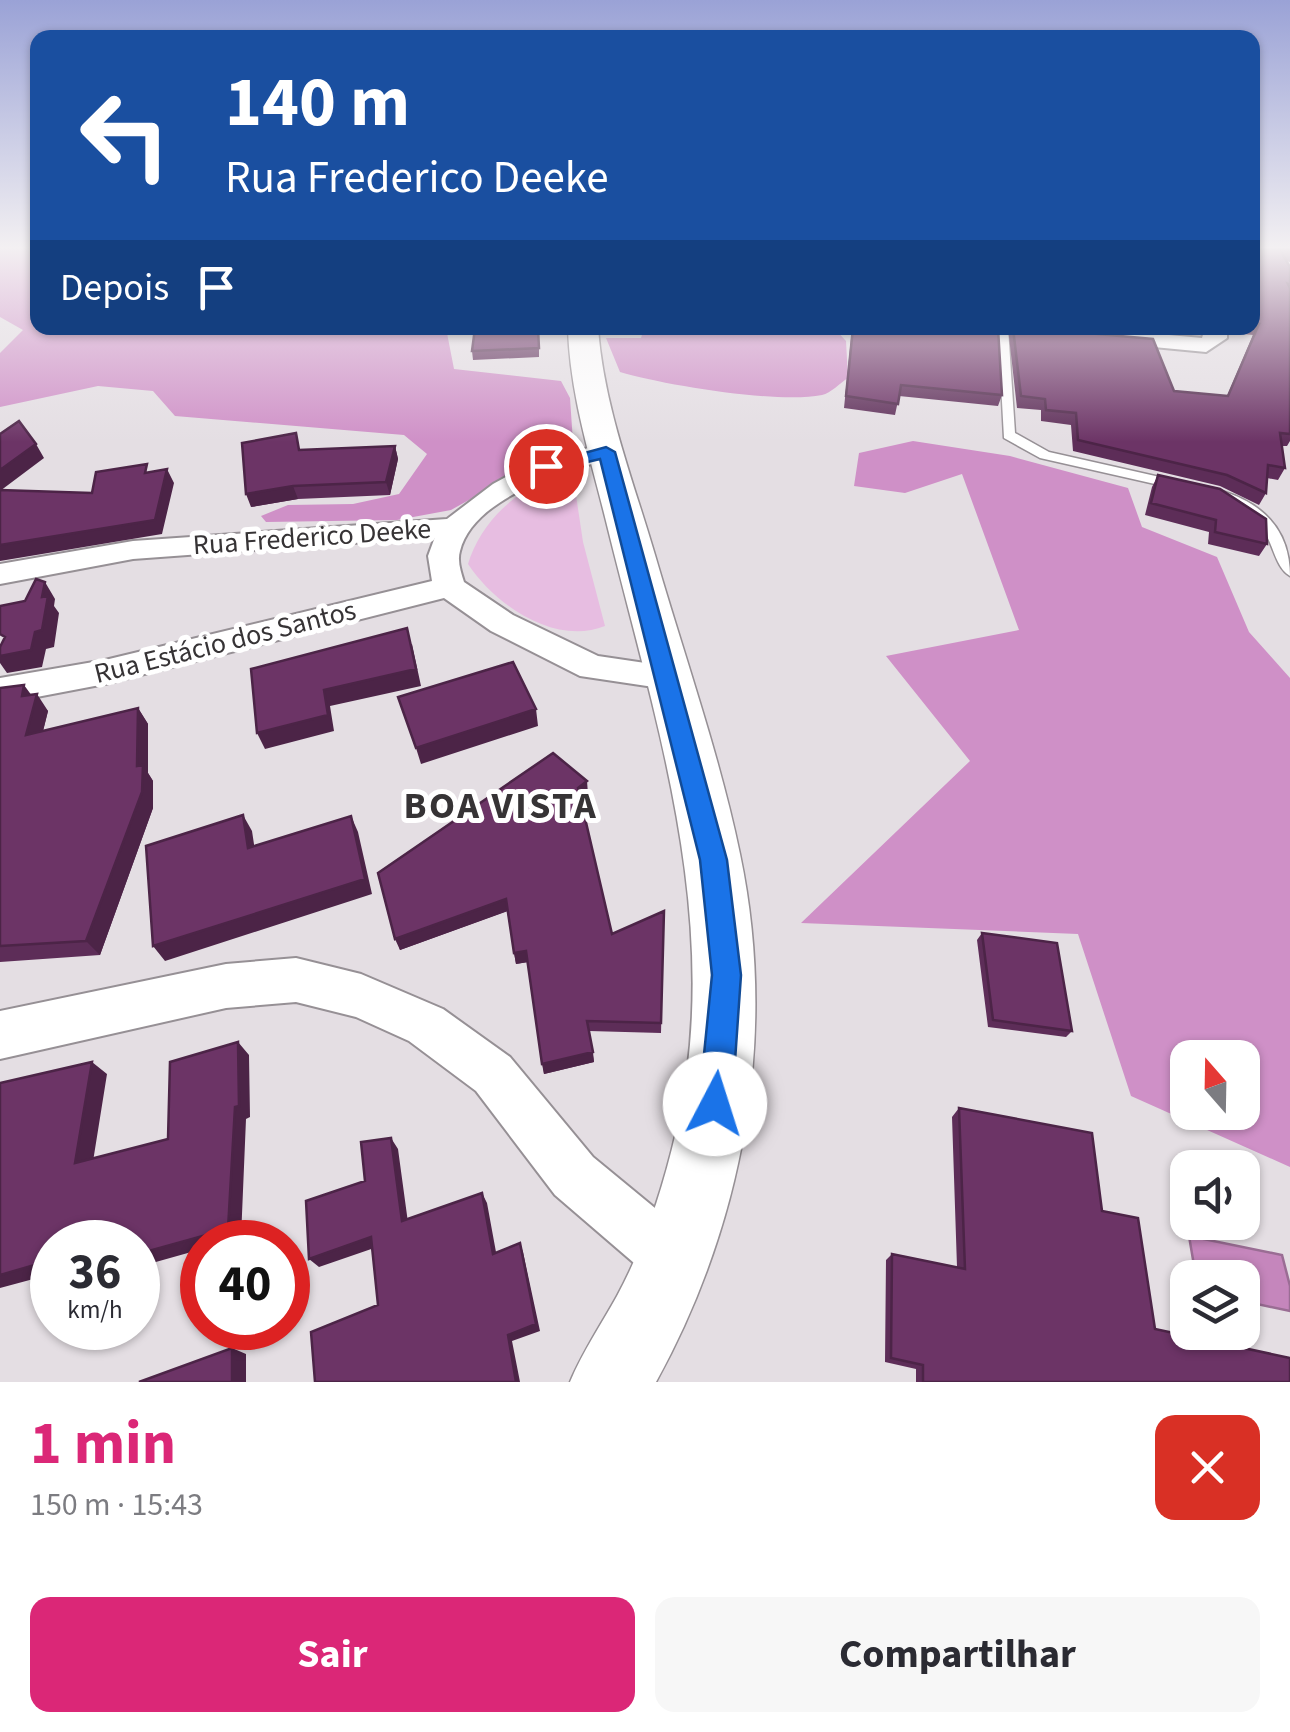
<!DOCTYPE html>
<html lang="pt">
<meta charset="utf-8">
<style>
body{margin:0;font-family:"Source Sans 3",sans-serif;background:#f7f7f7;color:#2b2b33;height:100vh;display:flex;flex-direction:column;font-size:38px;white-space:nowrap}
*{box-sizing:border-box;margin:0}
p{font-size:32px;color:#7c7c81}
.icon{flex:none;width:55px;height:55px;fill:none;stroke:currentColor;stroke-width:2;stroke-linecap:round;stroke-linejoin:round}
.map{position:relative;height:1382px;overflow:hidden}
.side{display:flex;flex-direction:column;background:#fff;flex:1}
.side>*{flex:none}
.hud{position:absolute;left:30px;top:30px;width:1230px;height:305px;border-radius:20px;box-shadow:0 2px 8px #0004;background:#1a4fa0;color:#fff;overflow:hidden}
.needle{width:65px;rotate:340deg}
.tools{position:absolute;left:1170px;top:1040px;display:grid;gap:20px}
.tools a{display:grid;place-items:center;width:90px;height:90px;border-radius:20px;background:#fff;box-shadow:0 2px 8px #0004;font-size:50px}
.speed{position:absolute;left:30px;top:1220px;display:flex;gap:20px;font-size:50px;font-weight:700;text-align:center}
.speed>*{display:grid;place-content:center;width:130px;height:130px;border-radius:50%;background:#fff;box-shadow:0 2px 8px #0004;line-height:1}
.speed small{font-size:25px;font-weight:400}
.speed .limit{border:15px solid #d22;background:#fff;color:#111}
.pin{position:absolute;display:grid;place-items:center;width:85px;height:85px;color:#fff;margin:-42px;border:5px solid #fff;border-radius:50%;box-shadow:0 2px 10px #0007}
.me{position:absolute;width:110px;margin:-55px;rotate:5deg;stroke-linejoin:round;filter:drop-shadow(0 0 8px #0008)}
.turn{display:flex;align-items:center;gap:35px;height:210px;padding:0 30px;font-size:45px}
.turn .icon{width:130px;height:130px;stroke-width:2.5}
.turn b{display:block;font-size:70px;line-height:85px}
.then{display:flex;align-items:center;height:95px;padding:0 30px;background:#0003;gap:20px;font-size:38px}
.round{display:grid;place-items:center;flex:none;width:105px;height:105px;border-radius:20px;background:#f7f7f7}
.headline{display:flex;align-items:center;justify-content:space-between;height:170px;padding:0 30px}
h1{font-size:60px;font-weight:700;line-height:75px;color:#db2777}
.action{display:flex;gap:20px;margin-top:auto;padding:20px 30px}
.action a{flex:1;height:115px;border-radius:20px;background:#db2777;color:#fff;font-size:40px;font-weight:700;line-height:115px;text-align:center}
.action a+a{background:#f7f7f7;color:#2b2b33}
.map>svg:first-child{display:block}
.green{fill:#e7bde1}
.forest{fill:#cf90c7;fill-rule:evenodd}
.water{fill:#c586bc;stroke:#9a6d94;stroke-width:2.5}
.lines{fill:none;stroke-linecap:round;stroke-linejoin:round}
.lane-casing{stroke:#969095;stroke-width:3}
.street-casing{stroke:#969095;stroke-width:4}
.secondary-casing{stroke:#969095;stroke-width:3}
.lane{fill:#fff;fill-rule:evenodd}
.street{fill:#fff;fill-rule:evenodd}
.secondary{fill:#fff;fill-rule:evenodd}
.wall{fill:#5d2d58}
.shaded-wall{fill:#4c2447}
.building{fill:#6c3466;stroke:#4c2447;stroke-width:2.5}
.route{fill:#1a73e8;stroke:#114b97;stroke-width:2.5}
.labels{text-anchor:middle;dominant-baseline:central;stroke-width:10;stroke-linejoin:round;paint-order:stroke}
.street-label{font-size:28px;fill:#363335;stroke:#fff}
.district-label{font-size:38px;font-weight:bold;letter-spacing:2.5px;fill:#363335;stroke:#fff}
</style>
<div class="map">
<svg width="1290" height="1382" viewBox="0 0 1290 1382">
<rect width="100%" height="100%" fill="#e4dee3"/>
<!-- green -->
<path class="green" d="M 573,475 L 583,542 L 605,626 C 555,646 495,605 468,564 C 481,520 525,478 573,475 Z"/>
<!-- forest -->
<path class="forest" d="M 0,249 L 37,249 L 38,328 L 446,328 L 454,369 L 561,381 L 570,398 L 573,442 L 451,510 L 397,520 L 266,522 L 261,516 L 288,505 L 353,504 L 399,494 L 427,454 L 404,435 L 175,416 L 153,391 L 98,386 L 0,407 L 0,353 L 23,330 L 0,317 Z
M 644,328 L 834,328 L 846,341 L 848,378 C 840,383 831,393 822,395 C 778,404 664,385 620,372 L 606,338 L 641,338 Z
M 913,441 L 1010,456 L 1128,488 L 1142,527 L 1217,557 L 1249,632 L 1290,678 L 1290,1167 L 1131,1096 L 1078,934 L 801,923 L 970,761 L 886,656 L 1019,630 L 962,474 L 905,493 L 854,486 L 859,453 ZM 1188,1058 L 1242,1058 L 1242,1112 L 1188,1112 Z"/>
<!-- water -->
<path class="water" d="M 1189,1236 L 1282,1255 L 1290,1286 L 1290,1311 L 1243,1301 L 1242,1278 L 1196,1277 Z"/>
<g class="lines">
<!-- lane casing -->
<g class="lane-casing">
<path id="lane" d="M 998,328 L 1008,328 L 1015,433 L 1049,452 L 1182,482 L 1182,488 L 1177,489 L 1040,458 L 1004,438 Z
M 1222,491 C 1264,504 1290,531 1290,576 C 1276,568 1274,547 1265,533 C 1254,515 1235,506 1217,498 L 1217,492 Z"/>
</g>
<!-- street casing -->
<g class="street-casing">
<path id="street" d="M 1017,328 L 1092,328 L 1202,338 L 1205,328 L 1227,328 L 1227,338 L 1206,352 L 1028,335 Z
M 606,444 L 615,446 L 619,452 L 615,458 C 568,469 473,497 460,551 C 457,561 461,572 464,582 L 513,615 L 598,656 L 679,668 L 684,677 L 679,686 L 667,689 L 580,676 L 491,631 L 444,598 L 105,684 L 0,704 L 0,678 L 105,660 L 432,581 L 428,556 L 435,537 L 133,559 L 0,584 L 0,564 L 133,541 L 447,519 L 493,484 L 537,460 Z
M 296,958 L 361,974 L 443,1009 L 510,1057 L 593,1157 L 695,1241 L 703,1261 L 695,1281 L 675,1289 L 655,1281 L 555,1195 L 476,1091 L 409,1041 L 356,1017 L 296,1002 L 226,1008 L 0,1059 L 0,1011 L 226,964 Z"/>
</g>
<!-- secondary casing -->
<g class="secondary-casing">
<path id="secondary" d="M 568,328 L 598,328 C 604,407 633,480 655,555 C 684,655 719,753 740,854 C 778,1035 744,1222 656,1382 L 570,1382 C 583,1351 601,1325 617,1296 C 645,1244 663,1188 676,1132 C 725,924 655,721 606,521 C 590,456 570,395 568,328 Z"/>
</g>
<!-- lane -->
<use href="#lane" class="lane"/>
<!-- street -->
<use href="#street" class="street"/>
<!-- secondary -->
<use href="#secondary" class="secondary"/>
</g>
<!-- wall -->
<path class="wall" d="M 1252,249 L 1290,249 L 1290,262 L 1286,261 L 1290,267 L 1290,441 L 1287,446 L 1282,446 L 1285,468 L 1278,480 L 1267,478 L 1266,493 L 1259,505 L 1220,486 L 1073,451 L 1071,425 L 1041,421 L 1041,410 L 1017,408 L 1008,328 L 1031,328 L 1174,391 L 1227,396 L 1253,335 L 1231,333 L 1228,328 L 1252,328 Z
M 539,328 L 539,357 L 473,360 L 472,351 Z
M 852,328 L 998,328 L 1002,395 L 998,406 L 899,396 L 895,415 L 844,408 Z
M 1145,328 L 1203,328 L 1200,331 Z
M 395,446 L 398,459 L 390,495 L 298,499 L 251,507 L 301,450 Z
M 1158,475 L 1267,544 L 1259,556 L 1208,544 L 1209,532 L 1145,515 L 1152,487 Z
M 0,688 L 32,695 L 48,711 L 43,731 L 138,708 L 148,724 L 148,773 L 153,781 L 153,808 L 100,955 L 0,962 Z
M 588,794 L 580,799 L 612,934 L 664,911 L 661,1033 L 589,1031 L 594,1062 L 544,1074 L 528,962 L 516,964 L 507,911 L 400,950 L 378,873 Z
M 982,933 L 1072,1031 L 1066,1037 L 988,1027 L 977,940 Z
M 959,1108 L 1102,1211 L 1155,1329 L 1290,1382 L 916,1382 L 916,1369 L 885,1362 L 886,1260 L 892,1254 L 957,1267 L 952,1117 Z"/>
<!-- shaded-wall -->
<path class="shaded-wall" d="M 36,444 L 44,458 L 0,491 L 0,470 Z
M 395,446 L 398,459 L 390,495 L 386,482 Z
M 167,469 L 174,483 L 162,534 L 0,561 L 0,545 Z
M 293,486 L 298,499 L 251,507 L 246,494 Z
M 45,582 L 55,599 L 54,606 L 59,613 L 54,647 L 46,649 L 42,667 L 7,673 L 0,663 L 0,656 L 42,597 Z
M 412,644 L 421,686 L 330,706 L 334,731 L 265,749 L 257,733 L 324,690 Z
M 24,685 L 35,700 L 37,694 L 48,711 L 38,751 L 26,735 L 22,696 Z
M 138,708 L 148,724 L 148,773 L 153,781 L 153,808 L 100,955 L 86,941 L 137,766 Z
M 536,709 L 538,726 L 421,764 L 416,748 Z
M 587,781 L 588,794 L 579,800 L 578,788 Z
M 243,815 L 252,831 L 257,864 L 248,848 Z
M 351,816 L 358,832 L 372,894 L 165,961 L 153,946 Z
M 506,899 L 508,911 L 400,950 L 395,939 Z
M 526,951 L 528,962 L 516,964 L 514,953 Z
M 238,1042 L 249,1055 L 250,1117 L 246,1119 L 241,1238 L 225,1242 L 202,1242 L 202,1249 L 138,1267 L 138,1254 Z
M 593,1052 L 594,1062 L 544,1074 L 542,1064 Z
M 92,1062 L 107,1074 L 91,1174 L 75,1163 Z
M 391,1138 L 398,1149 L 409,1230 L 402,1221 Z
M 482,1193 L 487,1203 L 498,1263 L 493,1254 Z
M 371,1237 L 380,1246 L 319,1267 L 309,1259 Z
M 520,1243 L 523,1252 L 540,1331 L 512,1341 L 520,1382 L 516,1382 L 508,1335 Z
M 52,1260 L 52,1274 L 0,1288 L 0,1275 Z
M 232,1348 L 246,1354 L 246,1382 L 232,1382 Z"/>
<!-- building -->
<path class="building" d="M 1252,249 L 1290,249 L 1290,251 L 1280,250 L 1290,267 L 1290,285 L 1288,284 L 1290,288 L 1290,434 L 1280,433 L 1285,468 L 1268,465 L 1266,493 L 1227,475 L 1078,440 L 1076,413 L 1046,410 L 1045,399 L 1021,396 L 1013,328 L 1031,328 L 1153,339 L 1174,391 L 1228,396 L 1259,324 L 1252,324 Z
M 475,328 L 538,328 L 539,348 L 472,351 Z
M 853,328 L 998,328 L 1002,395 L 901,385 L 898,404 L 846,396 Z
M 19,421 L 36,444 L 0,470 L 0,434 Z
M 296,433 L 299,450 L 395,446 L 386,482 L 293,486 L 246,494 L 242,443 Z
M 147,464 L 145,473 L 167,469 L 155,520 L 0,545 L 0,490 L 92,493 L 96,472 Z
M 1158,475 L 1220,489 L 1266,519 L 1267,544 L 1215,532 L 1216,520 L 1151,503 Z
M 36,579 L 45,582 L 42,597 L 48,596 L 42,630 L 35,632 L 31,650 L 0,656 L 0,647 L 5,637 L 0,634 L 0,606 L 25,601 Z
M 407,628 L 416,669 L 324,690 L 328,715 L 257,733 L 251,669 Z
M 513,662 L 536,709 L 416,748 L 398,697 Z
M 24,685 L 22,696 L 37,694 L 26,735 L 138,708 L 137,766 L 143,765 L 142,792 L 86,941 L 0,946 L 0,688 Z
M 553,753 L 587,781 L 578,788 L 612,934 L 664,911 L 661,1023 L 587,1021 L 593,1052 L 542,1064 L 526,951 L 514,953 L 506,899 L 395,939 L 378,873 Z
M 243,815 L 248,848 L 351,816 L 365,879 L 153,946 L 146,846 Z
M 982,933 L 1057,943 L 1072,1031 L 993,1020 Z
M 238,1042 L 239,1106 L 235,1107 L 228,1229 L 138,1254 L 138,1242 L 52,1242 L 52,1260 L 0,1275 L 0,1083 L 92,1062 L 75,1163 L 168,1139 L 170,1062 Z
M 959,1108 L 1092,1133 L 1102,1211 L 1138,1218 L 1155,1329 L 1290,1358 L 1290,1382 L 923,1382 L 923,1365 L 891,1358 L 892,1254 L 965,1269 Z
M 391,1138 L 402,1221 L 482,1193 L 493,1254 L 520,1243 L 536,1324 L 508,1335 L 516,1382 L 315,1382 L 311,1332 L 378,1305 L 371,1237 L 309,1259 L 306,1201 L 365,1181 L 361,1142 Z
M 232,1348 L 232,1382 L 139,1382 Z"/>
<!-- sky -->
<linearGradient id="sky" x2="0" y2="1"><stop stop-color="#9aa2d6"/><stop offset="0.56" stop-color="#f3f0f2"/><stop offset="1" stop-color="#f3f0f2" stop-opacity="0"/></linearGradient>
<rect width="1290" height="442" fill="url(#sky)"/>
<!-- route -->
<path class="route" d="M 606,447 L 615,452 L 727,860 L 741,975 L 732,1104 L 727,1116 L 715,1121 L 704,1116 L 699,1104 L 712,975 L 700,860 L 600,459 L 546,472 L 537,466 Z"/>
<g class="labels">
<!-- street labels -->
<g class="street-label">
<text transform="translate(312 537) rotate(-4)">Rua Frederico Deeke</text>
<text transform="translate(225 642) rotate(-14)">Rua Estácio dos Santos</text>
</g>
<!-- district labels -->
<g class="district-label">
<text x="501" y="806">BOA VISTA</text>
</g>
</g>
</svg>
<div class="tools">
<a><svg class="needle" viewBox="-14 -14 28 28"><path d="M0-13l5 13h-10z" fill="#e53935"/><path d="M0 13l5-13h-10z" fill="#7c7c81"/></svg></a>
<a><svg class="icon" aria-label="sound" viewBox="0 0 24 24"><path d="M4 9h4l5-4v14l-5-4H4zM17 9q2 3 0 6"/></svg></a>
<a><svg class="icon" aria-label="layers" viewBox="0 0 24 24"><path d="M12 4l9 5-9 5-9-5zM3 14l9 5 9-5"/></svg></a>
</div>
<div class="speed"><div>36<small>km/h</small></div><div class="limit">40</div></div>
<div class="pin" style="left:546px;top:466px;background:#d93025"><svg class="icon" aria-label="arrive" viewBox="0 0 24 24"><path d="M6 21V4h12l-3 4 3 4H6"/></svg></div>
<svg class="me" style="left:715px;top:1104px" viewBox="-20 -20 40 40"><circle r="19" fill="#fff"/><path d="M0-13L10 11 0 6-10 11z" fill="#1a73e8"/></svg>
<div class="hud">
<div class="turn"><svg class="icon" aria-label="left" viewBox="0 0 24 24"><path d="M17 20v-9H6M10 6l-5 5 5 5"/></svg><div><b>140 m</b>Rua Frederico Deeke</div></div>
<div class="then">Depois<svg class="icon" aria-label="arrive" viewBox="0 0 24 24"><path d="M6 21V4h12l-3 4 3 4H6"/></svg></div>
</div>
</div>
<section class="side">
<div class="headline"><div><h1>1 min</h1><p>150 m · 15:43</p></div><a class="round" style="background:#d93025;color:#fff"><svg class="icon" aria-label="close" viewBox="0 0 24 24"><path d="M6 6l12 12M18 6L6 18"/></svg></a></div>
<div class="action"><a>Sair</a><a>Compartilhar</a></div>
</section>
